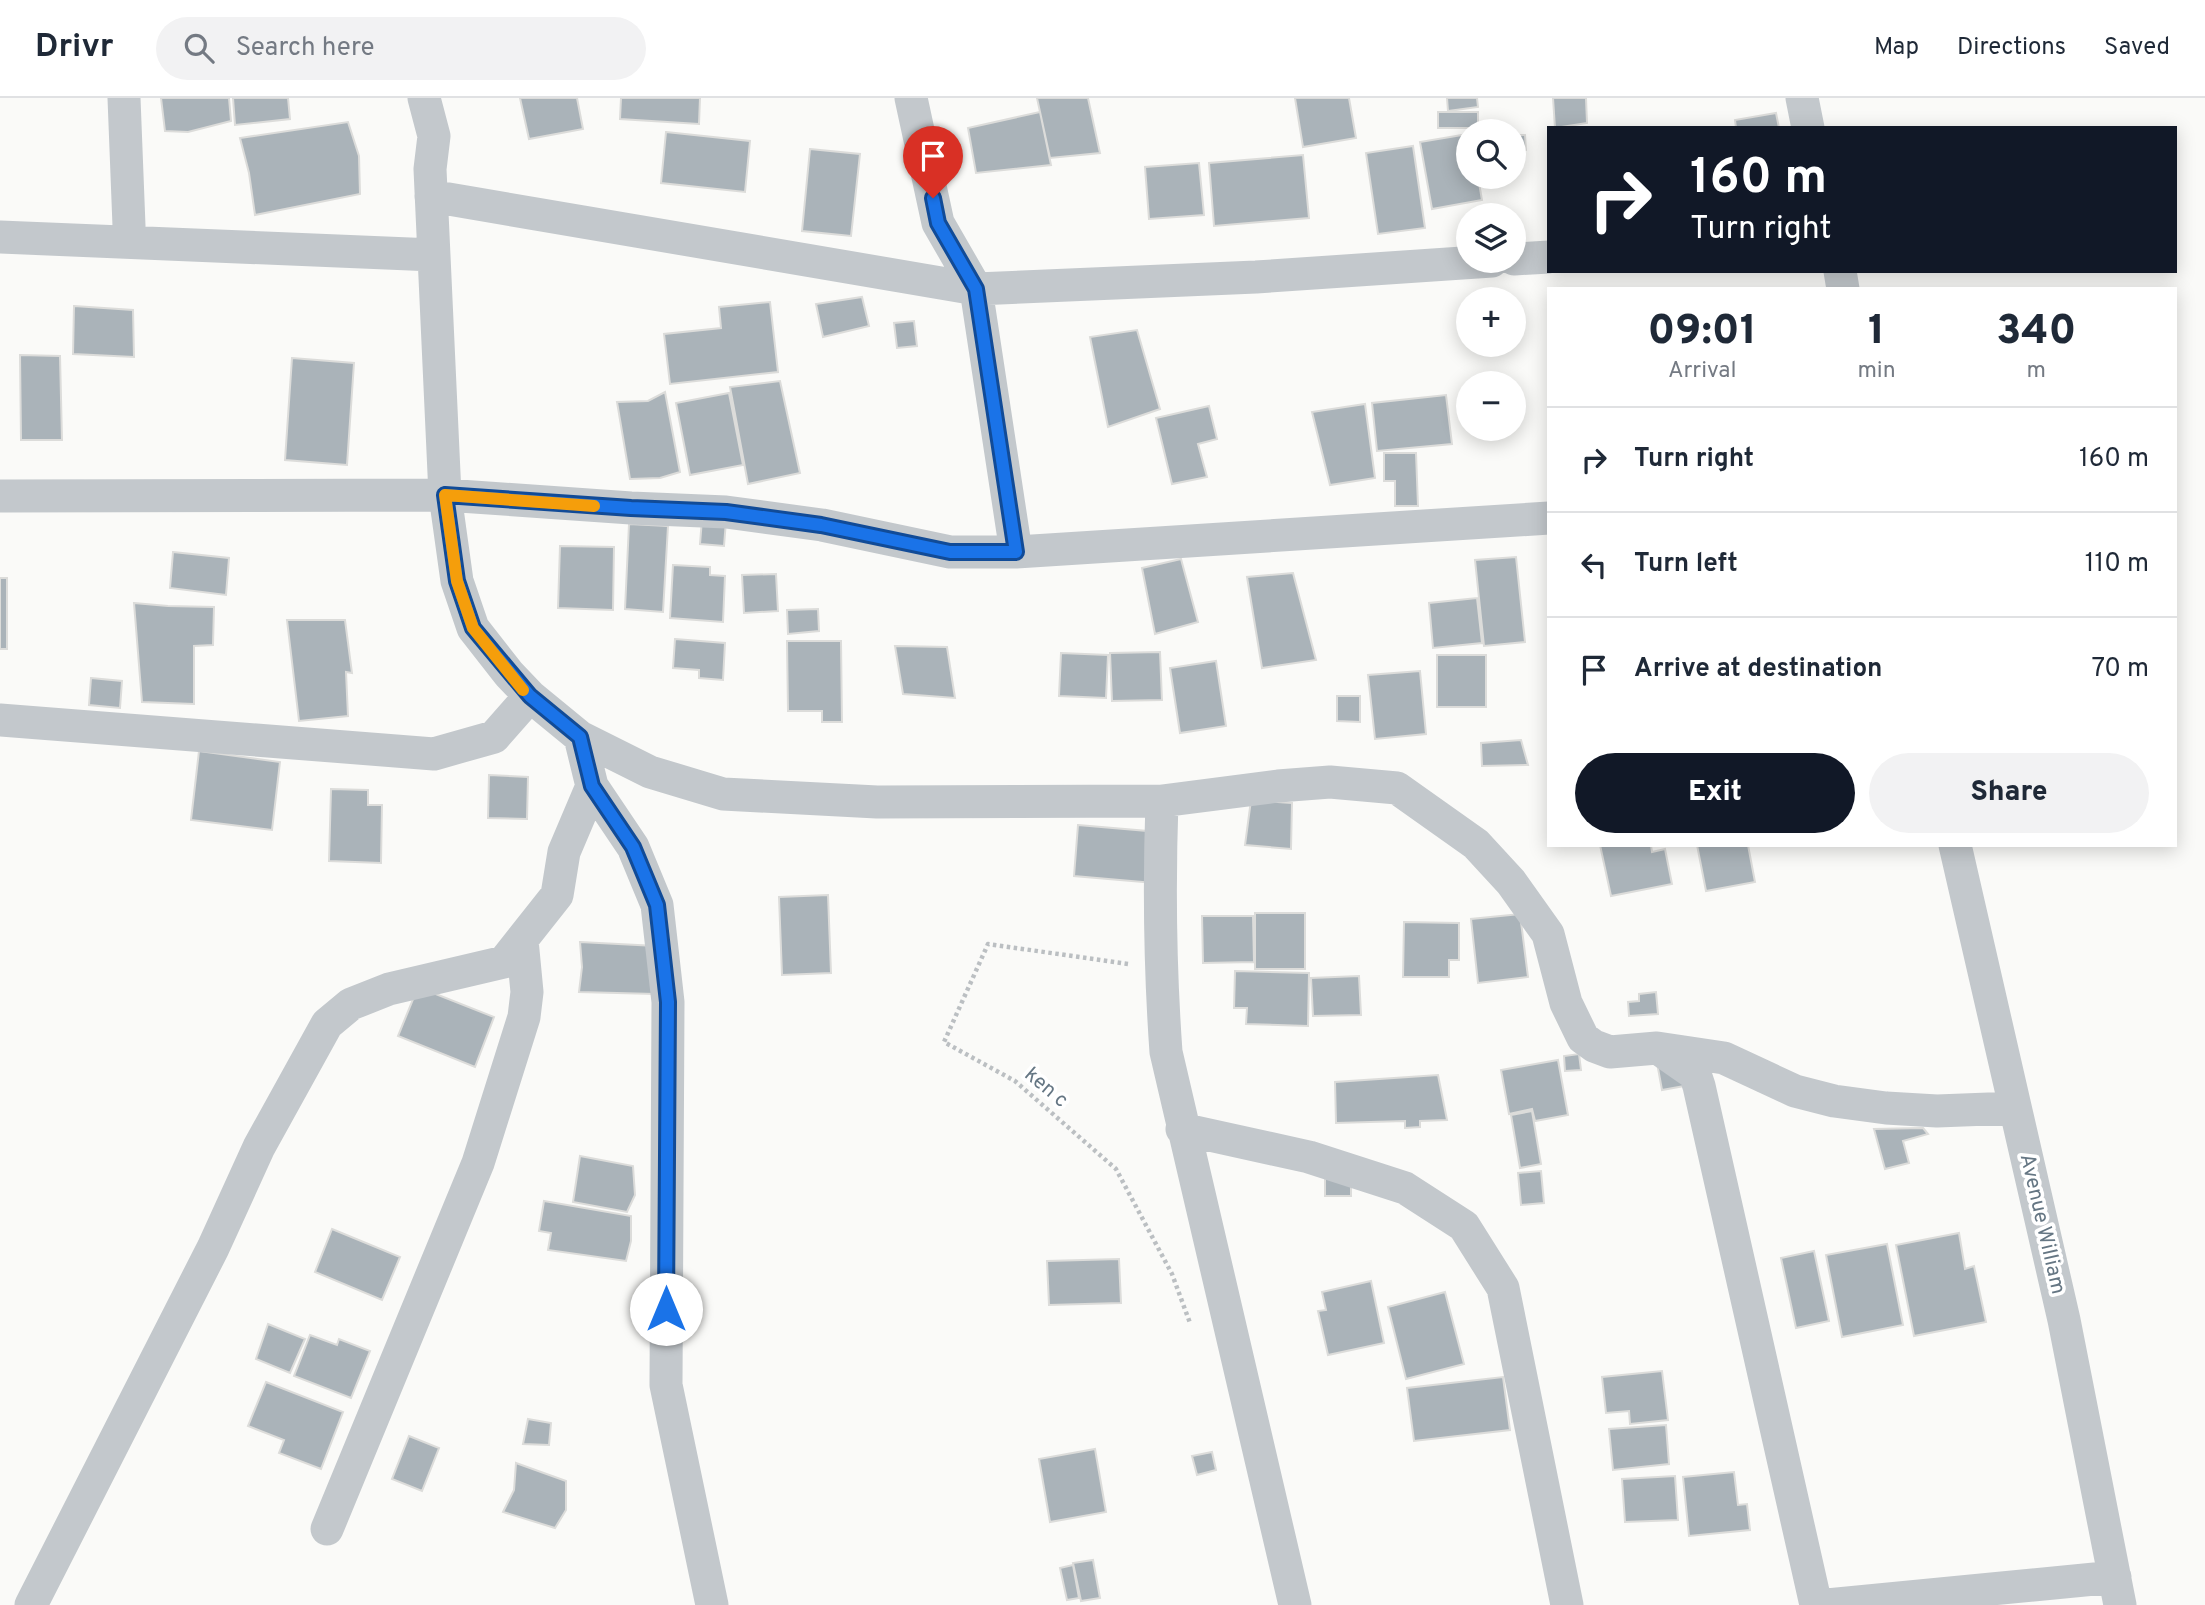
<!DOCTYPE html>
<meta charset="utf-8">
<style>
body{margin:0;font-family:Overpass,sans-serif;background:#f2f2f3;color:#1f2937;height:100vh;display:flex;flex-direction:column;font-size:26px;white-space:nowrap}
*{box-sizing:border-box;margin:0}
p{font-size:23px;color:#747a83}
.icon{flex:none;width:38px;height:38px;fill:none;stroke:currentColor;stroke-width:2;stroke-linecap:round;stroke-linejoin:round}
.map{position:relative;flex:1;overflow:hidden}
.drawer{position:absolute;left:1547px;top:189px;width:630px;height:560px;display:flex;flex-direction:column;background:#fff;border-radius:0px;box-shadow:0 4px 18px #0003}
.drawer>*{flex:none}
.banner{position:absolute;left:1547px;top:28px;width:630px;height:147px;border-radius:0px;box-shadow:0 4px 18px #0003;background:#111827;color:#fff;overflow:hidden}
.buttons{position:absolute;left:1456px;top:21px;display:grid;gap:14px}
.buttons a{display:grid;place-items:center;width:70px;height:70px;border-radius:50%;background:#fff;box-shadow:0 4px 18px #0003;font-size:35px}
.pin{position:absolute;display:grid;place-items:center;width:60px;height:60px;color:#fff;margin:-72px -30px;border-radius:50% 50% 50% 0;rotate:-45deg;box-shadow:0 0 7px #0007}
.pin .icon{rotate:45deg}
.me{position:absolute;width:77px;margin:-38px;rotate:0deg;stroke-linejoin:round;filter:drop-shadow(0 0 5px #0008)}
.turn{display:flex;align-items:center;gap:24px;height:147px;padding:0 28px;font-size:32px}
.turn .icon{width:91px;height:91px;stroke-width:2.5}
.turn b{display:block;font-size:49px;line-height:60px}
.eta{display:flex;justify-content:space-evenly;align-items:center;height:119px;text-align:center}
.eta b{font-size:42px;font-weight:800;line-height:49px}
.action{display:flex;gap:14px;margin-top:auto;padding:14px 28px}
.action a{flex:1;height:80px;border-radius:42px;background:#111827;color:#fff;font-size:28px;font-weight:800;line-height:80px;text-align:center}
.action a+a{background:#f2f2f3;color:#1f2937}
ul{padding:0;list-style:none}
li{display:flex;align-items:center;gap:21px;height:105px;padding:0 28px;border-top:2px solid #e0e1e3}
li div{flex:1}
li b{display:block;font-size:26px}
li em{font-style:normal}
header{display:flex;align-items:center;gap:42px;box-sizing:border-box;height:98px;padding:0 35px;background:#fff;border-bottom:2px solid #e0e1e3}
header strong{font-size:33px}
nav{display:flex;gap:38px;margin-inline-start:auto;font-size:24px}
.search{width:490px;height:63px;background:#f2f2f3;display:flex;align-items:center;gap:18px;box-sizing:border-box;padding:0 24px;border-radius:38px;color:#747a83;font-size:26px}
.map>svg:first-child{display:block}
.building{fill:#aab3b9;stroke:#dcdcda;stroke-width:2}
.lines{fill:none;stroke-linecap:round;stroke-linejoin:round}
.path{stroke:#bbbfc2;stroke-width:4.5;stroke-dasharray:3.5 3.5;stroke-linecap:butt}
.minor{stroke:#c3c8cc;stroke-width:33}
.route-casing{stroke:#114b97;stroke-width:18}
.route{stroke:#1a73e8;stroke-width:12}
.slow{stroke:#f59e0b;stroke-width:12}
.labels{text-anchor:middle;dominant-baseline:central;stroke-width:7;stroke-linejoin:round;paint-order:stroke}
.street-label{font-size:21px;fill:#657683;stroke:#fff}
</style>
<header>
<strong>Drivr</strong>
<div class="search"><svg class="icon" aria-label="search" viewBox="0 0 24 24"><circle cx="10" cy="10" r="6"/><path d="M15 15l6 6"/></svg>Search here</div>
<nav><a>Map</a><a>Directions</a><a>Saved</a></nav>
</header>
<div class="map">
<svg width="2205" height="1507" viewBox="0 0 2205 1507">
<rect width="100%" height="100%" fill="#fafaf8"/>
<!-- building -->
<path class="building" d="M 161,0 L 229,0 L 231,23 L 188,34 L 165,33 Z
M 233,0 L 288,0 L 290,21 L 235,27 Z
M 520,0 L 577,0 L 583,31 L 529,41 Z
M 621,0 L 700,0 L 699,26 L 620,21 Z
M 1037,0 L 1088,0 L 1100,55 L 1050,60 Z
M 1295,0 L 1349,0 L 1356,40 L 1303,49 Z
M 1447,0 L 1477,0 L 1478,9 L 1448,13 Z
M 1553,0 L 1586,0 L 1587,25 L 1555,30 Z
M 1040,14 L 1051,67 L 976,75 L 968,30 Z
M 1438,14 L 1478,14 L 1478,30 L 1438,30 Z
M 1776,15 L 1779,30 L 1736,30 L 1735,22 Z
M 348,24 L 359,58 L 360,96 L 255,117 L 249,75 L 240,40 Z
M 666,34 L 750,43 L 745,94 L 661,85 Z
M 1468,36 L 1468,79 L 1478,79 L 1482,102 L 1432,111 L 1420,44 Z
M 1514,37 L 1525,37 L 1526,52 L 1514,54 Z
M 1413,48 L 1425,130 L 1378,136 L 1366,55 Z
M 810,51 L 860,56 L 851,138 L 802,133 Z
M 1303,57 L 1309,120 L 1214,128 L 1209,65 Z
M 1199,65 L 1204,117 L 1149,121 L 1145,69 Z
M 862,199 L 869,228 L 823,239 L 816,206 Z
M 770,204 L 778,274 L 670,286 L 664,236 L 721,230 L 719,209 Z
M 74,208 L 133,212 L 134,259 L 73,256 Z
M 914,223 L 917,248 L 897,250 L 894,225 Z
M 1137,232 L 1160,311 L 1108,329 L 1090,239 Z
M 20,257 L 60,258 L 62,342 L 21,342 Z
M 292,260 L 354,265 L 347,367 L 285,362 Z
M 780,283 L 800,375 L 748,386 L 730,289 Z
M 665,294 L 680,374 L 660,380 L 630,381 L 617,304 L 648,303 Z
M 729,295 L 743,367 L 690,377 L 676,305 Z
M 1446,297 L 1452,346 L 1377,353 L 1372,305 Z
M 1365,306 L 1375,380 L 1330,387 L 1312,314 Z
M 1209,308 L 1217,341 L 1198,346 L 1207,379 L 1172,386 L 1156,320 Z
M 1384,355 L 1416,355 L 1418,408 L 1395,408 L 1395,383 L 1384,383 Z
M 702,421 L 726,423 L 724,448 L 700,446 Z
M 629,426 L 668,428 L 663,514 L 625,511 Z
M 560,448 L 614,449 L 613,512 L 558,510 Z
M 173,454 L 229,460 L 226,497 L 170,490 Z
M 1516,459 L 1525,544 L 1484,548 L 1475,462 Z
M 1181,461 L 1198,524 L 1155,536 L 1142,470 Z
M 673,467 L 710,469 L 710,477 L 725,478 L 723,524 L 670,520 Z
M 1293,475 L 1316,562 L 1262,570 L 1247,479 Z
M 776,476 L 778,513 L 744,515 L 742,477 Z
M 0,480 L 7,480 L 7,551 L 0,551 Z
M 1477,500 L 1482,545 L 1433,550 L 1429,505 Z
M 134,505 L 168,508 L 214,509 L 213,547 L 194,548 L 194,606 L 142,604 Z
M 818,511 L 819,533 L 788,536 L 787,512 Z
M 287,522 L 345,522 L 352,575 L 346,574 L 348,618 L 299,623 Z
M 675,541 L 725,545 L 723,582 L 699,580 L 699,572 L 673,570 Z
M 787,543 L 841,543 L 842,624 L 822,624 L 822,613 L 788,613 Z
M 895,548 L 947,549 L 955,600 L 903,596 Z
M 1160,554 L 1162,602 L 1112,603 L 1110,555 Z
M 1061,555 L 1108,557 L 1106,600 L 1059,598 Z
M 1437,557 L 1486,557 L 1486,609 L 1437,609 Z
M 1216,563 L 1226,628 L 1180,635 L 1170,570 Z
M 1420,573 L 1426,636 L 1375,641 L 1368,577 Z
M 91,580 L 122,583 L 120,610 L 89,607 Z
M 1337,598 L 1360,598 L 1360,624 L 1337,623 Z
M 1521,642 L 1528,667 L 1482,668 L 1481,645 Z
M 199,653 L 280,664 L 272,732 L 191,722 Z
M 489,677 L 528,679 L 527,721 L 488,720 Z
M 331,691 L 368,692 L 368,707 L 382,707 L 381,765 L 329,763 Z
M 1251,702 L 1292,705 L 1291,751 L 1245,747 Z
M 1078,727 L 1159,734 L 1154,785 L 1074,778 Z
M 1600,747 L 1651,747 L 1652,754 L 1665,751 L 1672,786 L 1611,798 Z
M 1697,747 L 1748,747 L 1755,784 L 1706,793 Z
M 828,797 L 831,875 L 782,877 L 779,799 Z
M 1255,815 L 1305,815 L 1305,871 L 1255,871 Z
M 1520,816 L 1528,879 L 1478,885 L 1471,821 Z
M 1202,818 L 1253,818 L 1254,864 L 1203,865 Z
M 1404,824 L 1459,825 L 1459,862 L 1449,862 L 1449,879 L 1403,879 Z
M 580,844 L 656,848 L 655,896 L 579,894 L 582,869 Z
M 1235,873 L 1309,875 L 1308,928 L 1246,926 L 1247,910 L 1234,910 Z
M 1359,878 L 1361,917 L 1313,918 L 1311,880 Z
M 418,889 L 494,919 L 475,969 L 398,938 Z
M 1656,894 L 1658,916 L 1629,918 L 1628,904 L 1639,903 L 1639,896 Z
M 1655,954 L 1701,985 L 1662,992 Z
M 1579,956 L 1581,972 L 1565,973 L 1564,958 Z
M 1558,962 L 1568,1017 L 1535,1023 L 1532,1011 L 1509,1016 L 1501,972 Z
M 1438,977 L 1447,1022 L 1420,1023 L 1420,1029 L 1405,1030 L 1405,1023 L 1336,1025 L 1335,984 Z
M 1532,1013 L 1541,1066 L 1520,1070 L 1511,1017 Z
M 1923,1030 L 1928,1036 L 1903,1043 L 1909,1065 L 1885,1071 L 1874,1031 Z
M 580,1058 L 633,1068 L 635,1097 L 627,1114 L 573,1104 Z
M 1541,1073 L 1544,1105 L 1521,1107 L 1518,1075 Z
M 1325,1077 L 1351,1077 L 1351,1098 L 1325,1098 Z
M 544,1103 L 631,1118 L 631,1143 L 626,1163 L 548,1152 L 551,1135 L 539,1133 Z
M 332,1131 L 400,1159 L 382,1202 L 315,1174 Z
M 1959,1135 L 1965,1171 L 1974,1168 L 1986,1224 L 1914,1238 L 1896,1147 Z
M 1887,1146 L 1903,1227 L 1842,1239 L 1826,1157 Z
M 1814,1153 L 1829,1223 L 1796,1230 L 1781,1160 Z
M 1119,1161 L 1121,1205 L 1049,1207 L 1047,1163 Z
M 1371,1183 L 1384,1245 L 1328,1257 L 1318,1213 L 1326,1212 L 1322,1194 Z
M 1445,1194 L 1464,1266 L 1406,1281 L 1388,1209 Z
M 268,1226 L 305,1241 L 290,1275 L 256,1261 Z
M 310,1237 L 337,1247 L 339,1241 L 370,1253 L 351,1300 L 294,1278 Z
M 1662,1273 L 1668,1322 L 1630,1326 L 1629,1313 L 1606,1315 L 1602,1279 Z
M 1503,1279 L 1510,1332 L 1414,1343 L 1407,1290 Z
M 266,1284 L 343,1314 L 321,1371 L 279,1355 L 284,1342 L 248,1328 Z
M 528,1321 L 551,1325 L 549,1347 L 523,1346 Z
M 1666,1327 L 1669,1366 L 1613,1372 L 1609,1331 Z
M 409,1338 L 439,1350 L 422,1393 L 392,1381 Z
M 1095,1351 L 1106,1414 L 1050,1424 L 1039,1361 Z
M 1212,1354 L 1216,1372 L 1197,1377 L 1192,1358 Z
M 516,1365 L 566,1383 L 566,1412 L 555,1430 L 503,1414 L 514,1392 Z
M 1734,1374 L 1738,1407 L 1747,1406 L 1750,1432 L 1689,1438 L 1683,1379 Z
M 1675,1378 L 1678,1422 L 1625,1424 L 1622,1381 Z
M 1093,1462 L 1100,1500 L 1081,1503 L 1073,1465 Z
M 1073,1467 L 1079,1500 L 1067,1502 L 1060,1470 Z"/>
<g class="lines">
<!-- path -->
<path class="path" d="M 1128,866 L 988,846 L 944,944 L 1015,983 L 1116,1071 L 1172,1176 L 1190,1225"/>
<!-- minor -->
<path class="minor" d="M 124,0 L 129,128 L 126,144
M 424,0 L 434,38 L 430,71 L 445,397 L 457,483 L 473,530 L 509,576 L 530,598 L 580,639 L 650,674 L 723,696 L 877,704 L 1162,703 L 1278,688 L 1330,684 L 1397,690 L 1476,746 L 1511,784 L 1548,836 L 1566,905 L 1583,940 L 1594,948 L 1610,954 L 1657,950 L 1724,960 L 1795,993 L 1834,1003 L 1886,1010 L 1937,1013 L 2015,1010
M 911,0 L 938,125 L 976,191 L 1016,454
M 1802,0 L 1808,30
M 431,98 L 976,191 L 1256,179 L 1492,163
M 0,139 L 434,157
M 1514,161 L 1549,159
M 1840,173 L 1843,191
M 0,398 L 445,397 L 631,410 L 726,414 L 822,427 L 950,454 L 1016,454 L 1549,420
M 0,622 L 434,656 L 494,639 L 530,598
M 592,688 L 633,749 L 657,807 L 668,904 L 666,1287 L 712,1507
M 1162,703 C 1159,787 1160,870 1166,954 L 1295,1507
M 1955,747 L 2064,1222 L 2120,1507
M 1662,953 L 1695,976 L 1699,988 L 1816,1507
M 1182,1031 L 1309,1059 L 1405,1090 L 1464,1128 L 1503,1190 L 1567,1507
M 327,1431 L 478,1065 L 524,919 L 527,894 L 522,842
M 31,1507 L 213,1150 L 259,1049 L 327,926 L 351,906 L 389,891 L 504,864 L 557,797 L 564,754 L 592,688 L 580,639
M 1827,1507 L 2115,1479"/>
</g>
<g class="lines">
<!-- route casing -->
<g class="route-casing">
<path id="route" d="M 666,1211 L 668,904 L 657,807 L 633,749 L 592,688 L 580,639 L 530,598 L 473,530 L 457,483 L 445,397 L 631,410 L 726,414 L 821,427 L 950,454 L 1016,454 L 976,191 L 938,125 L 933,100"/>
</g>
<!-- route -->
<use href="#route" class="route"/>
<!-- slow -->
<path class="slow" d="M 523,592 L 473,530 L 457,483 L 445,397 L 594,408"/>
</g>
<g class="labels">
<!-- street labels -->
<g class="street-label">
<text transform="translate(1046 990) rotate(40)">ken c</text>
<text transform="translate(2042 1126) rotate(77)">Avenue William</text>
</g>
</g>
</svg>
<div class="buttons">
<a><svg class="icon" aria-label="search" viewBox="0 0 24 24"><circle cx="10" cy="10" r="6"/><path d="M15 15l6 6"/></svg></a>
<a><svg class="icon" aria-label="layers" viewBox="0 0 24 24"><path d="M12 4l9 5-9 5-9-5zM3 14l9 5 9-5"/></svg></a>
<a>+</a>
<a>−</a>
</div>
<div class="pin" style="left:933px;top:100px;background:#d93025"><svg class="icon" aria-label="arrive" viewBox="0 0 24 24"><path d="M6 21V4h12l-3 4 3 4H6"/></svg></div>
<svg class="me" style="left:666px;top:1211px" viewBox="-20 -20 40 40"><circle r="19" fill="#fff"/><path d="M0-13L10 11 0 6-10 11z" fill="#1a73e8"/></svg>
<div class="banner">
<div class="turn"><svg class="icon" aria-label="right" viewBox="0 0 24 24"><path d="M7 20v-9h11M14 6l5 5-5 5"/></svg><div><b>160 m</b>Turn right</div></div>
</div>
<section class="drawer">
<div class="eta">
<div><b>09:01</b><p>Arrival</p></div>
<div><b>1</b><p>min</p></div>
<div><b>340</b><p>m</p></div>
</div>
<ul>
<li><svg class="icon" aria-label="right" viewBox="0 0 24 24"><path d="M7 20v-9h11M14 6l5 5-5 5"/></svg><div><b>Turn right</b></div><em>160 m</em></li>
<li><svg class="icon" aria-label="left" viewBox="0 0 24 24"><path d="M17 20v-9H6M10 6l-5 5 5 5"/></svg><div><b>Turn left</b></div><em>110 m</em></li>
<li><svg class="icon" aria-label="arrive" viewBox="0 0 24 24"><path d="M6 21V4h12l-3 4 3 4H6"/></svg><div><b>Arrive at destination</b></div><em>70 m</em></li>
</ul>
<div class="action"><a>Exit</a><a>Share</a></div>
</section>
</div>
